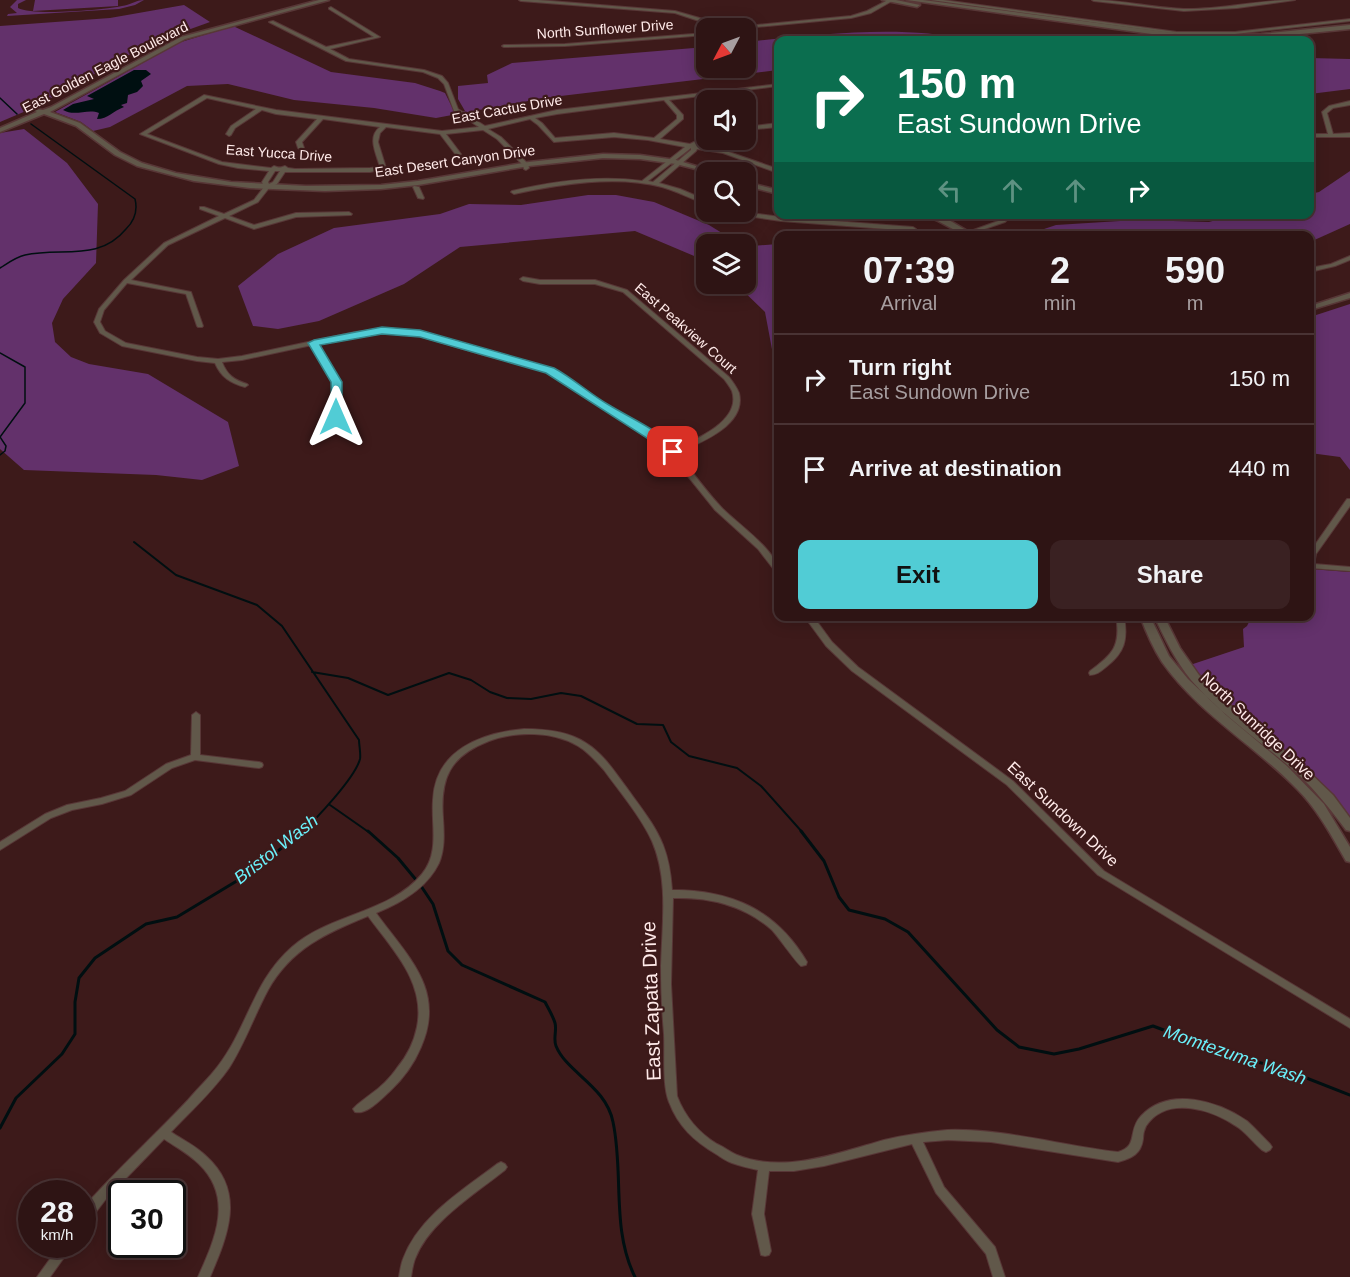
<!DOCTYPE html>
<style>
body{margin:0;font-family:Arial,sans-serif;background:#3a2122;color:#f1f3f6;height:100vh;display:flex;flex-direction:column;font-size:22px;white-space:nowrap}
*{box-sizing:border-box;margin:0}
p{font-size:20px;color:#a79ea0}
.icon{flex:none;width:33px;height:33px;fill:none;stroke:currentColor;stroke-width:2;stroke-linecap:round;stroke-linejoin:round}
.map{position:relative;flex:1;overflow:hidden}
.side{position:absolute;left:774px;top:231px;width:540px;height:390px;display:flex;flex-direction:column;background:#2e1414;border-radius:12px;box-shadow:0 3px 15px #0003,0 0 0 2px #493334}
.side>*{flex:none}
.hud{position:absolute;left:774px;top:36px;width:540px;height:183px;border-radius:12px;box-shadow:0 3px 15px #0003,0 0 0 2px #493334;background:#0b6e4f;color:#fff;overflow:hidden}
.needle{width:39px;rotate:229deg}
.fabs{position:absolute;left:696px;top:18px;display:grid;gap:12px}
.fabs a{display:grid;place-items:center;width:60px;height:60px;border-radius:12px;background:#2e1414;box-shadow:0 3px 15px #0003,0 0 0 2px #493334;font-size:30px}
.speed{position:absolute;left:18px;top:1180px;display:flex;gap:12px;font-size:30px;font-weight:700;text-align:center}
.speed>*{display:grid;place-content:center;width:78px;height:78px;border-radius:50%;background:#2e1414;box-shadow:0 3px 15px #0003,0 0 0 2px #493334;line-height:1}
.speed small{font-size:15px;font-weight:400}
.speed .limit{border:3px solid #111;border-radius:9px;background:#fff;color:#111}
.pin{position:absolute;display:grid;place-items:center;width:51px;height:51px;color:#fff;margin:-26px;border-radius:12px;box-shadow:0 3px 9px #0006}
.me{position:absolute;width:66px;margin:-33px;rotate:0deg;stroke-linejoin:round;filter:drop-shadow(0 0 4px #0008)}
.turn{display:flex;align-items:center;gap:21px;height:126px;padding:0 24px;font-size:27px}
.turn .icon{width:78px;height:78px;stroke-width:2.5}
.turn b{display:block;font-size:42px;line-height:51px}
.lanes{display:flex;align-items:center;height:57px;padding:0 24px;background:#0003;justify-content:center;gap:30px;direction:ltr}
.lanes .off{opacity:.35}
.eta{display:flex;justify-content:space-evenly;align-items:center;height:102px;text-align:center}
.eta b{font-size:36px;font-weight:700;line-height:42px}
.cta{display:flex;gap:12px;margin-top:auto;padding:12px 24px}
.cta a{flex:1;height:69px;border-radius:12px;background:#51ccd5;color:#111;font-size:24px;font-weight:700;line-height:69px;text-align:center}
.cta a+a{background:#3a2122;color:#f1f3f6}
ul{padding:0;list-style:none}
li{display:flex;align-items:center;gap:18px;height:90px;padding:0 24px;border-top:2px solid #493334}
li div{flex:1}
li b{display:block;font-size:22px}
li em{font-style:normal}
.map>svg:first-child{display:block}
.green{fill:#63316b}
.water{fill:#000f11}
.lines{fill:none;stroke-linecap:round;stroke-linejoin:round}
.stream-far2{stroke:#000f11;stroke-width:1.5}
.stream-far1{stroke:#000f11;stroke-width:2}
.stream{stroke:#000f11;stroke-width:3}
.minor-casing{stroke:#583737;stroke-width:2}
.tertiary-casing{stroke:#583737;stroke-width:3}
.minor{fill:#61584a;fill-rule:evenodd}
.tertiary{fill:#61584a;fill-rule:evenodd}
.route{fill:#51ccd5;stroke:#35858a;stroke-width:1.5}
.labels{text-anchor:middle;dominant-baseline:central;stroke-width:4.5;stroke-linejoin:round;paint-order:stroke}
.far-street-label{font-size:14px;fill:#ffeae9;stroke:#3d1a1a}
.street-label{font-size:16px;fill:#ffeae9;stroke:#3d1a1a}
.water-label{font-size:18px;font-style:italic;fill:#6bf1fb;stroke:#3d1a1a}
.near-street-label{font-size:20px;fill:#ffeae9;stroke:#3d1a1a}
</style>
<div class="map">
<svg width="1350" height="1277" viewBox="0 0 1350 1277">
<rect width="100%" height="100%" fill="#3d1a1a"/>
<!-- green -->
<path class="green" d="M 17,0 L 26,0 L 18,4 L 18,8 C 32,16 104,10 122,6 C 130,5 136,0 144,0 L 135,5 L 119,9 L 7,16 L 8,14 L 17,13 L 10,7 Z
M 35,0 L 118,0 L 118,6 L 33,11 Z
M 184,5 L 210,22 L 149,44 L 33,108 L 0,122 L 0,26 L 110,18 Z
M 233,26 L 331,72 L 415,83 L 440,91 L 445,93 L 455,113 L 465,111 L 458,99 L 458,86 L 488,83 L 487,75 L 512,63 L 706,47 L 706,68 L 746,68 L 746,42 C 813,35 902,24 968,40 L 778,40 L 778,70 L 544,98 L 436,118 L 374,108 L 294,100 L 228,84 L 187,86 L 110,127 L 93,131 L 81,122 L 55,112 L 178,43 Z
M 1310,58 L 1350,59 L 1350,89 L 1310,94 Z
M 24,129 L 67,163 L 98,204 L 96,263 L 63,299 L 52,323 L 55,342 L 71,357 L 89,364 L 148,374 L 228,422 L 239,466 L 202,480 L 156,475 L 24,470 L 0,449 L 0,133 Z
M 1350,171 L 1350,224 L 1310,242 L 1310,236 L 1026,235 L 1056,225 L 1136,220 L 1209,222 L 1237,214 L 1310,214 L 1310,194 L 1319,192 Z
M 588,195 L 616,195 L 654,202 L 709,225 L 730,238 L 752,246 L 778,244 L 778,363 L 774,360 L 765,312 L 736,284 L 746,284 L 746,244 L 706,244 L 706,261 L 635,231 L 460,247 L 404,284 L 319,321 L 278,329 L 253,326 L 238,286 L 278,254 L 334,228 L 440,214 L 469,204 L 521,205 Z
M 1350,304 L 1350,470 L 1340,457 L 1310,453 L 1310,317 Z
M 1310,569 L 1350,572 L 1350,820 L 1316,780 L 1210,688 L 1190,665 L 1244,647 L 1243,629 L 1247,626 L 1249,622 L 1245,617 L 1310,616 Z"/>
<!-- water -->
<path class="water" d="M 134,70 L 146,70 L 151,74 L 141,81 L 143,86 L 137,92 L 128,95 L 127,103 L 121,105 L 124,107 C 113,111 108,119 97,119 L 99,113 C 88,108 75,117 63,110 L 73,104 L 94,99 L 87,96 Z"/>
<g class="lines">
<!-- stream-far2 -->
<path class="stream-far2" d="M 0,98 L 17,114
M 0,268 C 8,263 16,257 25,255 C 62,247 99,262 126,229 C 135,220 138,211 135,199 L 31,124
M 0,353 L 25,367 L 25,403 L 0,437 L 6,446 L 5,451 L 0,455"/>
<!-- stream-far1 -->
<path class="stream-far1" d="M 134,542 L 176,575 L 257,605 L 282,626 L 359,740 C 359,745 361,754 360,759 C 355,778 316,819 301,833
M 312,672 L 348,678 L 388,695 L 449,673 L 471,680 L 490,692 L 507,698 L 531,699 L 561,693 L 581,696 L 637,724 L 663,725 L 671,742 L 689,756 L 737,768 L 761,786 L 803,833
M 330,805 L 370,833"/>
<!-- stream -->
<path class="stream" d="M 368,831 L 398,858 L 417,881
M 801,831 L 824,861 L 839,897 L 849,910 L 885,919 L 908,932 L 997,1030 L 1019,1047 L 1054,1054 L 1079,1049 L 1153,1026 L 1230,1055 L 1281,1068 L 1350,1095
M 421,886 L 433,904 L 448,951 L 462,965 L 545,1002 C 548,1008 553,1016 555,1023 C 557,1030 553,1039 556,1046 C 567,1073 606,1086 613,1122 C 624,1173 611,1229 635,1277
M 0,1128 L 16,1098 L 62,1054 L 75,1034 L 75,1002 L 79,978 L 95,958 L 146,924 L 177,917 L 250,873 L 303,831"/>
<!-- minor casing -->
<g class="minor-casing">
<path id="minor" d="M 519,0 L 538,0 L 675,11 L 703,19 L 709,28 L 705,29 L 699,21 L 675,13 L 521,1 Z
M 888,0 L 892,1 L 871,13 L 851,18 L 745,28 L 734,28 L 736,27 L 851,16 L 867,11 Z
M 931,0 L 943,0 L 1177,32 L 1235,32 L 1350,19 L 1350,21 L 1235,34 L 1177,34 Z
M 1092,0 C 1123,0 1153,8 1184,9 C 1221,10 1258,0 1295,0 L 1237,8 L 1184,11 L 1094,1 Z
M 331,7 L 380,37 L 330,49 L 349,59 L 424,70 L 442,76 L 448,83 L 458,109 L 485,126 L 557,110 L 778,84 L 778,86 L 669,100 L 683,115 L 683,119 L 660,139 L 690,144 L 706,136 L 706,139 L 696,145 L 726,151 L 778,169 L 778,173 L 723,153 L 697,149 L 696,151 L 659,183 L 680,189 L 706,200 L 706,204 C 691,199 677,191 662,187 C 616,175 560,184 514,194 L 511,192 L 512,191 C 555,181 598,175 642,181 L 685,147 L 648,140 L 614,137 L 554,142 L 538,125 L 530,119 L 488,129 L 501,137 L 528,164 L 529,168 L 526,170 L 524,169 L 523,165 L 497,139 L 483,130 L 446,134 L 461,154 L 458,156 L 456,155 L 440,134 L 386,127 L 380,133 L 378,142 L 386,168 L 385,169 L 370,172 L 285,172 L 277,184 L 269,188 L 258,202 L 229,216 L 254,225 L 296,213 L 349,212 L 352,214 L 351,215 L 296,217 L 254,229 L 225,218 L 168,245 L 131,280 L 191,292 L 203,326 L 202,327 L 198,327 L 197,326 L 186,294 L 127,283 L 104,310 L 100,322 L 105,331 L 126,343 L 197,357 L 218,359 L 242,356 L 355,332 L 382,329 L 420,332 L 491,353 L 540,365 L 563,375 L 586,393 L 631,419 L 674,449 C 695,440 742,421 732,391 C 730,387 727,383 724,379 L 623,292 L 595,284 L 540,284 L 523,281 L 520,279 L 523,277 L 540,280 L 595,280 L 627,290 L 729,377 C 733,382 737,388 739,393 C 747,425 700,443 677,453 C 692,471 705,490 721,507 C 735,522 778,551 778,571 L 775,571 L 758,549 L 715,510 L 670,454 L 627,421 L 582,395 L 559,377 L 536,368 L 487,356 L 419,336 L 382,333 L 355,336 L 318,344 L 339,382 L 339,418 L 336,420 L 333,418 L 333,382 L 312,345 L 242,360 L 222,362 C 227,375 234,380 247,384 L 248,385 L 245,387 C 230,383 221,377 215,363 L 197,361 L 122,346 L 100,333 L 94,322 L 99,309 L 124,280 L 164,243 L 219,216 L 200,209 L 200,207 L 204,207 L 224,214 L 254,200 L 264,187 L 262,182 L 269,171 L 238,168 L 219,164 L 140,134 L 204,95 L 276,110 L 442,131 L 479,127 L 454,111 L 444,84 L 438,78 L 423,72 L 346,61 L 269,22 L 273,21 L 326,47 L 374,37 L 329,9 L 329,8 ZM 207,98 L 256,109 L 231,126 L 226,134 L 229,136 L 231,135 L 235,128 L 262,110 L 276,114 L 317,119 L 296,142 L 298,148 L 301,150 L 304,148 L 302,142 L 323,119 L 380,127 C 367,137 376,153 380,167 L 370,168 L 295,169 L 288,168 L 285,166 C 278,168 281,168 274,166 L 271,168 L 222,162 L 147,134 ZM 664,100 L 677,115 L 677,119 L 654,138 L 614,133 L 555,138 L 542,123 L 535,118 L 557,114 ZM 691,148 L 691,150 L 653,182 L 648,181 ZM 275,171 L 280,171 L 273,182 L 269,184 L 268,182 Z
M 706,33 L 706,35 L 565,46 L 504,47 L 502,46 L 504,45 L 565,44 Z
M 1350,101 L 1350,105 L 1333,108 L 1327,113 L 1333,134 L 1350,133 L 1350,137 L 1310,137 L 1310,134 L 1328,134 L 1322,112 L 1329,106 Z
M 778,123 L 778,127 L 746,130 L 746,127 Z
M 414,186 L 419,187 L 424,198 L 423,199 L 418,198 L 413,187 Z
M 731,212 L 742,212 L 781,217 L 913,227 L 916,229 L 913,231 L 781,221 L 734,214 Z
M 1001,214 L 1007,214 L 1009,218 L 1005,222 L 970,234 L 965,233 L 1001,220 L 1003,218 Z
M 1350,256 L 1350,260 L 1335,266 L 1310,272 L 1310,268 L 1331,264 Z
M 1347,499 L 1350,499 L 1350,506 L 1316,554 L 1314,564 L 1350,567 L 1350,571 L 1310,568 L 1310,552 Z
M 804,616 L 813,616 L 832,642 L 858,667 L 1013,781 L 1104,871 L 1350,1019 L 1350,1028 L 1098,875 L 1007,785 L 852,671 L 826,646 Z
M 1116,616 L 1124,616 C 1128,640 1125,652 1106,667 C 1101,671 1097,675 1090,675 L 1089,673 L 1090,671 C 1113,654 1121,646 1116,616 Z
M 1228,616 L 1236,616 L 1237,620 L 1233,622 L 1230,622 Z
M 196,712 L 200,715 L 200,755 L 259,762 L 262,763 L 263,765 L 262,767 L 259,768 L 195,760 L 172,768 L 131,795 L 102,804 L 72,810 L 51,818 L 0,850 L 0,842 L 45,814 L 67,805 L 101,798 L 125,791 L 166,764 L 191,755 L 192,715 Z
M 524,729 C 545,729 568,731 586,743 C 604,754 616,774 629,791 C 641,808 655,825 663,845 C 669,860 671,875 672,890 C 732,890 776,910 807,962 L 806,965 C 804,965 803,966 801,966 C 798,965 777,935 772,930 C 744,905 710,897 673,898 L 671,984 L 677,1096 C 685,1117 699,1133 717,1144 C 724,1147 730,1152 737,1155 C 784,1174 838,1153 884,1140 C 905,1135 925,1132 947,1130 C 1002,1128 1063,1146 1118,1152 C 1139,1146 1127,1131 1141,1116 C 1169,1086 1218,1101 1247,1121 C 1255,1128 1262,1136 1270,1144 L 1272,1147 L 1270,1150 L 1266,1152 L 1262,1150 C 1254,1143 1247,1134 1239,1128 C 1214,1110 1167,1094 1146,1126 C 1144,1130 1143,1134 1143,1139 C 1141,1154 1132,1158 1118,1162 L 991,1142 L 948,1140 L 923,1142 L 944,1187 L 995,1247 L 1005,1277 L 993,1277 L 986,1254 L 936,1193 L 912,1144 L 824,1166 L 794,1171 L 769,1171 L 764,1214 L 771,1251 L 769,1255 L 765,1256 L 761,1255 L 752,1214 L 758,1170 C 749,1168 740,1166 732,1163 C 726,1161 721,1157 716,1154 C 694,1141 678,1126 669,1102 C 662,1085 665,1053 664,1034 C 662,1012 661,989 661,966 C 662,925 669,880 652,841 C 641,817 620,792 604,770 C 596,761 588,752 578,746 C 553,731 516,731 489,741 C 450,756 440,778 443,818 C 444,833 445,849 439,863 C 427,888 401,903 376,913 C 408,957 446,990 421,1047 C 414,1064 402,1080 389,1092 C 381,1099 367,1115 355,1112 L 353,1109 C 358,1103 365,1099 371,1094 C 381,1087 390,1078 397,1068 C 407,1056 414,1042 417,1027 C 426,982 392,949 368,916 C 326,933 291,949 268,990 C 254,1016 245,1043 229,1068 C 214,1090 189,1113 171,1132 C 183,1140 196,1146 206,1156 C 246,1192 228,1235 210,1277 L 198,1277 C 215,1239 234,1198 199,1164 C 189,1154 176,1147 164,1139 L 106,1199 L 86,1225 L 82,1226 L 82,1210 L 92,1198 C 123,1164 157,1133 188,1100 C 198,1088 209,1078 218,1066 C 248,1027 253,981 292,947 C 329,914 390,913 422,874 C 440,852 431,825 433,800 C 435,750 481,733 524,729 Z
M 501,1162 L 505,1164 L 507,1167 L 505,1170 C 475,1194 429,1222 415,1259 C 413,1264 412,1271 411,1277 L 399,1277 C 400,1271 401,1264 403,1259 C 419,1216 463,1190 497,1164 Z
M 60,1245 L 73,1245 L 50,1277 L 37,1277 Z"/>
</g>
<!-- tertiary casing -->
<g class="tertiary-casing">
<path id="tertiary" d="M 319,0 L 329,0 L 185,39 L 50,112 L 80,123 L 120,152 L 142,163 L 176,173 L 231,182 L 306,186 L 381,185 L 418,181 L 529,162 L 603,154 L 640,155 L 676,160 L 716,172 L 707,172 L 676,164 L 640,159 L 603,158 L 529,166 L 418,185 L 381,189 L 325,191 L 250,188 L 194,181 L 137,166 L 115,155 L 76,126 L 44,114 L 0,132 L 0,128 L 37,112 L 35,111 L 35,109 L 43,110 L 51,107 L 181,37 Z
M 882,0 L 896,0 L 920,5 L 917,7 Z
M 907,0 L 923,0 L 1188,35 L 1261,34 L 1350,25 L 1350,29 L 1261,38 L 1188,39 Z
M 746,182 L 778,190 L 778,194 L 746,186 Z
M 922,214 L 942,216 L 976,236 L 966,236 L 936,220 Z
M 1350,293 L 1350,298 L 1310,310 L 1310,306 Z
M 1140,616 L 1150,616 L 1169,656 L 1188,679 L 1226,715 L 1287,766 L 1324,804 L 1350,847 L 1350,862 L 1346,861 C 1331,835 1318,810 1297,789 C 1254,745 1198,713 1162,662 C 1153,648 1146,632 1140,616 Z
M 1154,616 L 1164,616 L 1180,648 L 1199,675 L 1224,700 L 1307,770 L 1333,795 L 1350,818 L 1350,831 L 1346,830 C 1331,810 1316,791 1298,774 C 1263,743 1222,716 1191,680 C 1175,660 1165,639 1154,616 Z"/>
</g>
<!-- minor -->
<use href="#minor" class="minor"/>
<!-- tertiary -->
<use href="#tertiary" class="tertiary"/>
</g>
<!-- route -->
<path class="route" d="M 382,327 L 420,330 L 554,368 C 574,379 590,394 609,405 C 632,419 661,431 679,452 L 673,455 L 546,373 L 420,337 L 382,334 L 320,345 L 342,382 L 342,417 L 340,420 L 332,420 L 331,382 L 308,343 L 314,340 Z"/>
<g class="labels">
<!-- far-street labels -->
<g class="far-street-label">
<text transform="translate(605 29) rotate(-4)">North Sunflower Drive</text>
<text transform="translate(105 67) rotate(-27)">East Golden Eagle Boulevard</text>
<text transform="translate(507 109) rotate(-10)">East Cactus Drive</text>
<text transform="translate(279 153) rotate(4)">East Yucca Drive</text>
<text transform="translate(455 161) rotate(-8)">East Desert Canyon Drive</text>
<text transform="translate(686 328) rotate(41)">East Peakview Court</text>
</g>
<!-- street labels -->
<g class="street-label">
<text transform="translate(1258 726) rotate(43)">North Sunridge Drive</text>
<text transform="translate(1063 814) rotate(43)">East Sundown Drive</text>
</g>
<!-- water labels -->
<g class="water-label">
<text transform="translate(276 849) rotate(-38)">Bristol Wash</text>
<text transform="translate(1235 1055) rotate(19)">Momtezuma Wash</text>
</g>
<!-- near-street labels -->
<g class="near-street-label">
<text transform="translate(651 1001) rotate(-92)">East Zapata Drive</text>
</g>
</g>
</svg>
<div class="fabs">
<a><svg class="needle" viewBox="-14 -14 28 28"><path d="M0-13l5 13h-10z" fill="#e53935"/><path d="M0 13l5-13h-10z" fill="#a79ea0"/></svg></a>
<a><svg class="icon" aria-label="sound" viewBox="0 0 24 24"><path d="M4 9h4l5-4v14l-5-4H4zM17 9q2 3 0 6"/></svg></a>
<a><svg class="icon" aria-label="search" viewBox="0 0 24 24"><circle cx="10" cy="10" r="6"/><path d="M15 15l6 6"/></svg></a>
<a><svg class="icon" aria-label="layers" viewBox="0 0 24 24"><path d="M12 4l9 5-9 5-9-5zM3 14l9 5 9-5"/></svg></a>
</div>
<div class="speed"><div>28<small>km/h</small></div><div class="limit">30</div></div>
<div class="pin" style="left:673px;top:452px;background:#d93025"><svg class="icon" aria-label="arrive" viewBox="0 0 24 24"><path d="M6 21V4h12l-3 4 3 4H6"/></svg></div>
<svg class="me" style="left:336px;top:417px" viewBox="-20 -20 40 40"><path d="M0-17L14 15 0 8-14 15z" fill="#51ccd5" stroke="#fff" stroke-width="4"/></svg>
<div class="hud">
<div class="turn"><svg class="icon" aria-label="right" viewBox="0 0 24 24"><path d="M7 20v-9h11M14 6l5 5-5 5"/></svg><div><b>150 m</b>East Sundown Drive</div></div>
<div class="lanes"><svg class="icon off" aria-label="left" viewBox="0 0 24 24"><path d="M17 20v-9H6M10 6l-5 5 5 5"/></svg><svg class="icon off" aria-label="ahead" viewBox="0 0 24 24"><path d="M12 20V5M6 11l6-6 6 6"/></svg><svg class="icon off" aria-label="ahead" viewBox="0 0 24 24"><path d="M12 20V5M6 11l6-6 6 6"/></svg><svg class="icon" aria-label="right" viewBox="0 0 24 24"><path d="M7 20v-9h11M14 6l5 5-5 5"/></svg></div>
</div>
<section class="side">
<div class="eta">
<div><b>07:39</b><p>Arrival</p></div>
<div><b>2</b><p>min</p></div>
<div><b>590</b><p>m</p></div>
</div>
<ul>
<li><svg class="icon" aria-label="right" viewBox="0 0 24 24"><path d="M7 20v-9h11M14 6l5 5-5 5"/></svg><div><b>Turn right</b><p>East Sundown Drive</p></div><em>150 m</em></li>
<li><svg class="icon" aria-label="arrive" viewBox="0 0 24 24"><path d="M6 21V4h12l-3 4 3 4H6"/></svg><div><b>Arrive at destination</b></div><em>440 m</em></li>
</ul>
<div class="cta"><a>Exit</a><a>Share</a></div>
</section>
</div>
